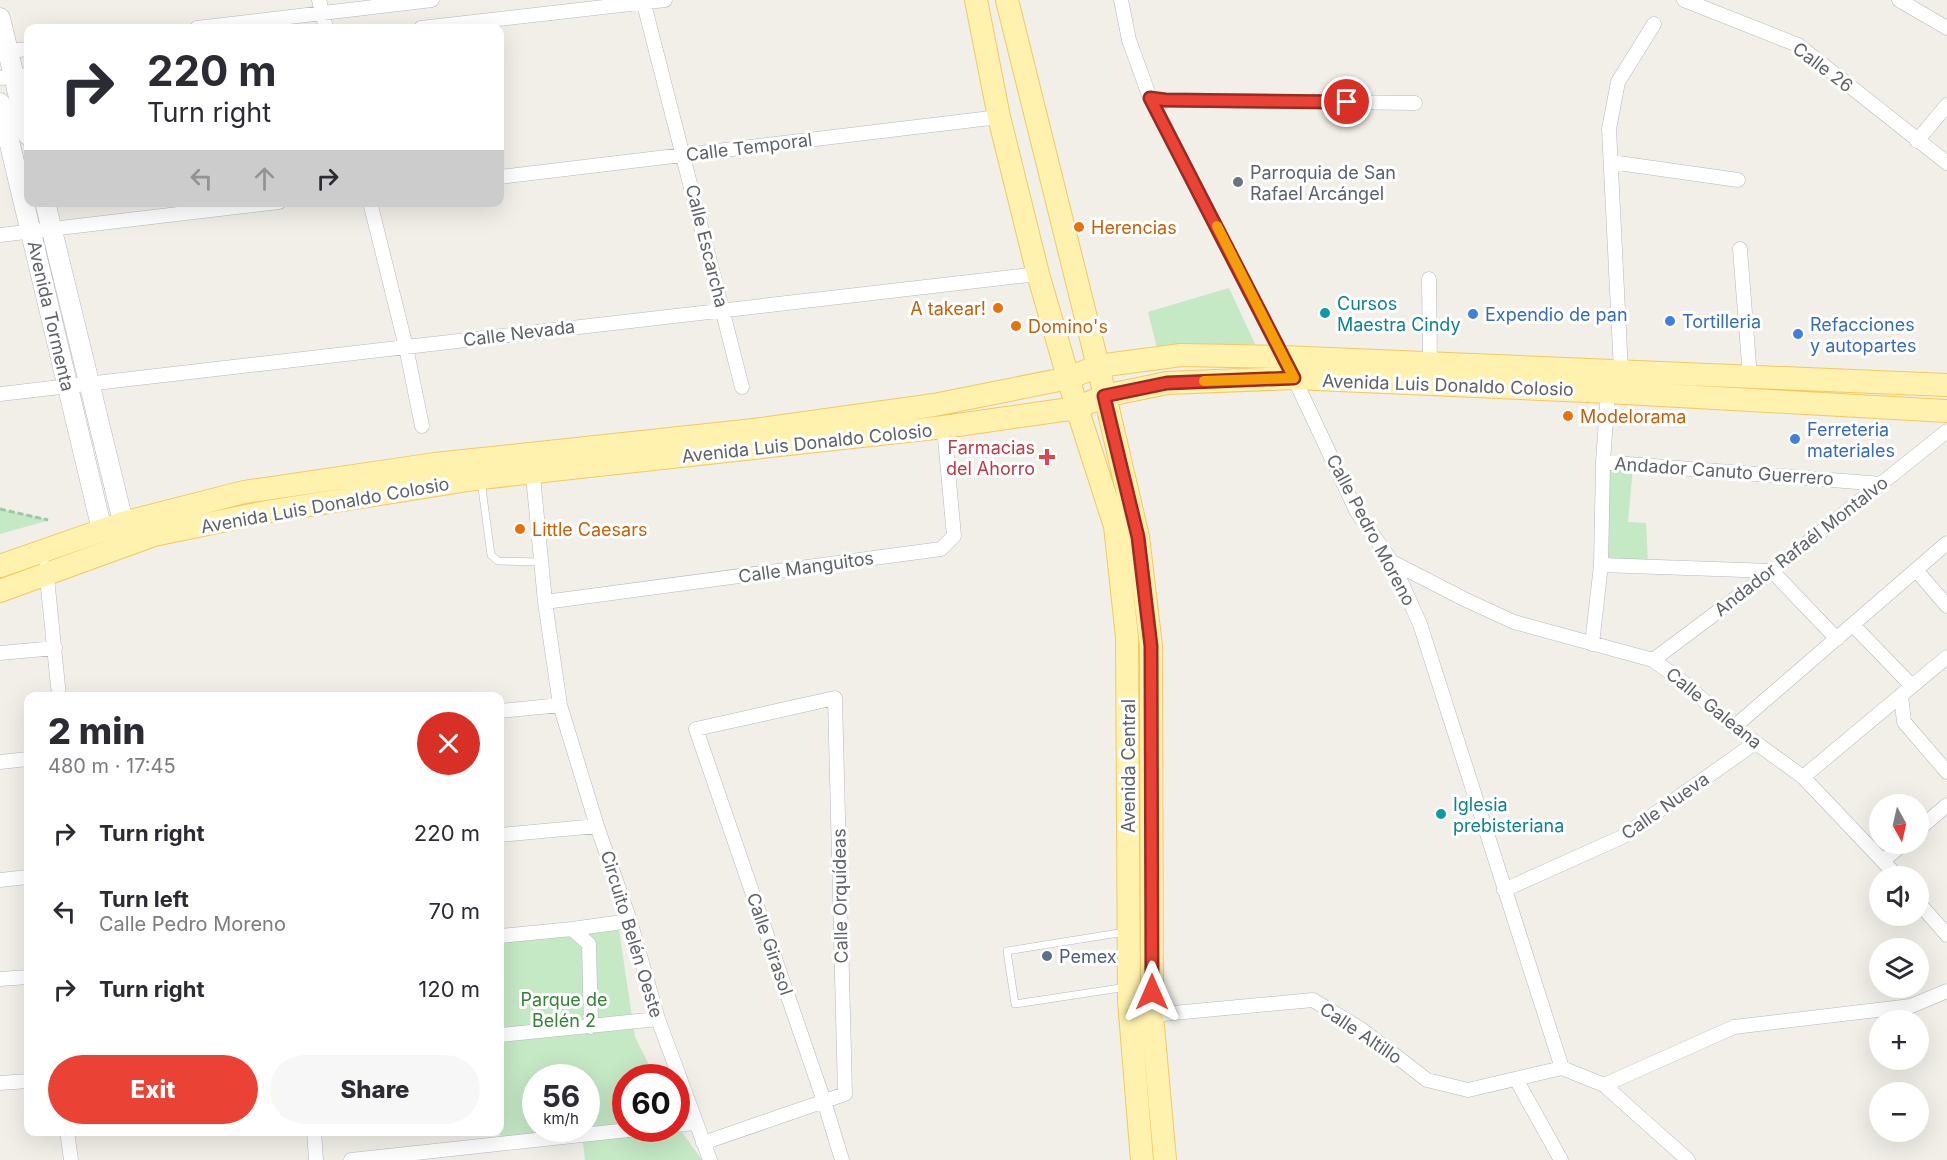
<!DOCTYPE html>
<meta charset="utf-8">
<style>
body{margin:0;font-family:Inter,sans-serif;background:#f7f7f7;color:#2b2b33;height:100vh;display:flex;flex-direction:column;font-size:22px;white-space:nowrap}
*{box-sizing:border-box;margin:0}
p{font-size:20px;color:#7c7c81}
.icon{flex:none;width:33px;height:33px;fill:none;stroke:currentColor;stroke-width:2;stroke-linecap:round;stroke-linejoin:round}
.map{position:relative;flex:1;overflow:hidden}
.drawer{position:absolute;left:24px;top:692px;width:480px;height:444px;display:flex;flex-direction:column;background:#fff;border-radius:12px;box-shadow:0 6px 24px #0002}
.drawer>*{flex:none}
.banner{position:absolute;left:24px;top:24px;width:480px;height:183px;border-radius:12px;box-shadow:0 6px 24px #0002;background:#fff;color:#2b2b33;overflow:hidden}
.needle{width:39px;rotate:172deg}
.controls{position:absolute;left:1869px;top:794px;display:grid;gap:12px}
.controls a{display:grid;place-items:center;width:60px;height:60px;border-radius:50%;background:#fff;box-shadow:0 6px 24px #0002;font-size:30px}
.speed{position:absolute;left:522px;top:1064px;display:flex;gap:12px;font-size:30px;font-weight:700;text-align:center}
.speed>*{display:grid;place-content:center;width:78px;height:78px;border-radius:50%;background:#fff;box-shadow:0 6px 24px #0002;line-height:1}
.speed small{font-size:15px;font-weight:400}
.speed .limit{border:9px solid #d22;background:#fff;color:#111}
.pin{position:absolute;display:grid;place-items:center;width:51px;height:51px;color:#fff;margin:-26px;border:3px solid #fff;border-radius:50%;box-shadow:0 2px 6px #0007}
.me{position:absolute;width:66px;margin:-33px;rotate:0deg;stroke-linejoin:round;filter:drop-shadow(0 0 4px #0008)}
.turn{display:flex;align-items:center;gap:21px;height:126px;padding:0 24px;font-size:27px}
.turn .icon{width:78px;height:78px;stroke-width:2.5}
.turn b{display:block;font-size:42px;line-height:51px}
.lanes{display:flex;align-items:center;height:57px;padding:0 24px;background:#0003;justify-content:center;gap:30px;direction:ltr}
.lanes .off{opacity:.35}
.round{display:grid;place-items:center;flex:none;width:63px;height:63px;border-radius:32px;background:#f7f7f7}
.headline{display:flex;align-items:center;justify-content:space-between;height:102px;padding:0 24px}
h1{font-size:36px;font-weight:800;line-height:45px}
.primary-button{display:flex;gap:12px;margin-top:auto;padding:12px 24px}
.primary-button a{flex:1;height:69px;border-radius:36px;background:#ea4335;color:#fff;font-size:24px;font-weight:800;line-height:69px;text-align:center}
.primary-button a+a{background:#f7f7f7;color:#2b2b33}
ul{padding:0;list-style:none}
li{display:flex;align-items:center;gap:18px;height:78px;padding:0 24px}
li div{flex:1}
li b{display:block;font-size:22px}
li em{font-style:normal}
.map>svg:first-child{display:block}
.green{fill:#c5e8c5;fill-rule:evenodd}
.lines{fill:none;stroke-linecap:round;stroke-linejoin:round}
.lane-casing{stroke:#b5b8bc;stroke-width:8}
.street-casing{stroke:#b5b8bc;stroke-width:15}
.secondary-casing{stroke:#b6babf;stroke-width:21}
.primary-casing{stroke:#f2c960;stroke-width:24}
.path{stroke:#9cc7a9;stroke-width:3;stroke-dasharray:6 3;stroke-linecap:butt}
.lane{stroke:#fff;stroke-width:7}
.street{stroke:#fff;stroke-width:14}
.secondary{stroke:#fff;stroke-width:20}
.primary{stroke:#fff2af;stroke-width:22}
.route-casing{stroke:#982c22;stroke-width:15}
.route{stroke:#ea4335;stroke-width:10}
.slow{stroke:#f59e0b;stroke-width:10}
.worship-dot{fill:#6b7280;stroke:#fff;stroke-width:2}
.food-dot{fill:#e8710a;stroke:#fff;stroke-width:2}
.culture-dot{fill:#0f9aa8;stroke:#fff;stroke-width:2}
.shop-dot{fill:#3f7fe0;stroke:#fff;stroke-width:2}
.health-dot{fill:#e0444e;stroke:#fff;stroke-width:2}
.service-dot{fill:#5c6f8a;stroke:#fff;stroke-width:2}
.labels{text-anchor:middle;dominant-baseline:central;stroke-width:6;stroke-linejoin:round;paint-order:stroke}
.street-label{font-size:18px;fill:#5f6368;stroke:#fff}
.worship-label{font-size:18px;fill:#5b616d;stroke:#fff;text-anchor:start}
.food-label{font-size:18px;fill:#c56008;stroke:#fff;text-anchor:start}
.culture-label{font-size:18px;fill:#0d838f;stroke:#fff;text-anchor:start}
.shop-label{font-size:18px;fill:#366cbe;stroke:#fff;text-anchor:start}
.health-label{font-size:18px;fill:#be3a42;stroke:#fff;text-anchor:end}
.service-label{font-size:18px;fill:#4e5e75;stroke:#fff;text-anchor:start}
.park-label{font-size:18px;fill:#348238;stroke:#fff}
</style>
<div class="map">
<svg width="1947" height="1160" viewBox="0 0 1947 1160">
<rect width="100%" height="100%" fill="#f1efe8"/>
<!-- green -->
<path class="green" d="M 1229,288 L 1255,344 L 1161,353 L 1157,348 L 1148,312 Z
M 1606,466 L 1633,467 L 1628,522 L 1646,523 L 1648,563 L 1605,563 Z
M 0,509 L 50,520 L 0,534 Z
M 618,923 L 635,1037 L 655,1077 L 626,1077 L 626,1128 L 676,1128 L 677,1119 L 684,1135 L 702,1160 L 585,1160 L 582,1135 L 501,1144 L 500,1131 L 500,936 ZM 536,1077 L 586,1077 L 586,1128 L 536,1128 Z"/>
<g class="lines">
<!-- lane casing -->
<g class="lane-casing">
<path id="lane" d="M 481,481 L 491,555 L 498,561 L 541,562
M 1125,932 L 1007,951 L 1015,1004 L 1127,987"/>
</g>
<!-- street casing -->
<g class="street-casing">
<path id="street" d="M 319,0 L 326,28
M 643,0 L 742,387
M 1121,0 L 1129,40 L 1150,98 L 1294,378 L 1357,512 L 1392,562 L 1420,624 L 1562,1068 L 1604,1085 L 1688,1160
M 1684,0 L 1798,45 L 1947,163
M 1899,0 L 1947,28
M 197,28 L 432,0
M 421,28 L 665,0
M 1,52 L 28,49
M 0,78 L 28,75
M 1150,98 L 1165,100 L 1415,103
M 1917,141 L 1947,105
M 1611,162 L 1738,180
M 500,177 L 999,117
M 370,202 L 406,347 L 422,426
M 0,235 L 279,202
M 1740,249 L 1750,377
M 1429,279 L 1430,363
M 1621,371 L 1609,129 L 1618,82 L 1654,24
M 0,394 L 1038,274
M 1603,462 L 1882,484
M 532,465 L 545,602 L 560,705 L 597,826 L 630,921 L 658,1019 L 710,1160
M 1392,562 L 1466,600 L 1514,622 L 1653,660 L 1683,682 L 1734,727 L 1803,777 L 1897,876
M 1601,565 L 1772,571 L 1837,639
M 46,568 L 59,696
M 1916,570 L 1947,606
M 545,602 L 941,549 L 954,536 L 944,427
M 1853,625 L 1912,686
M 1592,644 L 1601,565 L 1603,462 L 1608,392
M 0,653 L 55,648
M 1653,660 L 1772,571 L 1947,431
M 1901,695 L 1904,722 L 1947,772
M 500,711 L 560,705
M 1734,727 L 1947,543
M 0,762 L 28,759
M 1803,777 L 1947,657
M 1918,830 L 1947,805
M 500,835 L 597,826
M 1883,861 L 1904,843
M 0,880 L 28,877
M 1504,890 L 1622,837 L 1755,743
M 1918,902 L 1947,935
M 572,929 L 589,944 L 591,1027
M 500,936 L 572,929 L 630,921
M 0,979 L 28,977
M 1152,1015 L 1313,1000 L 1361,1029 L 1427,1080 L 1468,1090 L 1562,1068
M 500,1035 L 658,1019
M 1516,1079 L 1561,1160
M 0,1083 L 28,1081
M 1604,1085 L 1734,1027 L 1911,1006 L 1947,991
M 676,1125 L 695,1123
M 67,1131 L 71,1160
M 314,1131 L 316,1160
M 703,1143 L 845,1094 L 835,698 L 696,729 L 824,1101 L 842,1160
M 351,1160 L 647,1128"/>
</g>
<!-- secondary casing -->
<g class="secondary-casing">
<path id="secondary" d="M 0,18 L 28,135
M 0,103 L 102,530
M 45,202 L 127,538"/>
</g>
<!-- primary casing -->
<g class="primary-casing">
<path id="primary" d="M 976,0 L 999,117 L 1038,274 L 1077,408 L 1115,526 L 1127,637 L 1129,1001 L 1142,1160
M 1007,0 L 1098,366 L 1138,537 L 1151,646 L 1152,1015 L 1165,1160
M 0,566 L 123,523 L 244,492 L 435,464 L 754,430 L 934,405 L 1069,378 L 1098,366 L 1159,358 L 1181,355 L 1282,357 L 1947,385
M 0,591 L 154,535 L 266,512 L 481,478 L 944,427 L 1077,408 L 1104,396 L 1167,383 L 1294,378 L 1608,392 L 1947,411"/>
</g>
<!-- path -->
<path class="path" d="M 0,509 L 48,520"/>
<!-- lane -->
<use href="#lane" class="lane"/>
<!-- street -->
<use href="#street" class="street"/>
<!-- secondary -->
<use href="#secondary" class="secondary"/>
<!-- primary -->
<use href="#primary" class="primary"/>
</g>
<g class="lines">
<!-- route casing -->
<g class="route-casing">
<path id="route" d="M 1152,992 L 1151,646 L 1138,537 L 1104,396 L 1167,383 L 1294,378 L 1150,98 L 1165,100 L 1347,102"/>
</g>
<!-- route -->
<use href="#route" class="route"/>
<!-- slow -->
<path class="slow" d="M 1204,381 L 1294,378 L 1217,226"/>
</g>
<!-- markers -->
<circle class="worship-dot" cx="1238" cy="182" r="6"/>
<g class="food-dot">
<circle cx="1079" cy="227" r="6"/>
<circle cx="998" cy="308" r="6"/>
<circle cx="1016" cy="326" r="6"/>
<circle cx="1568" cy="416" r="6"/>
<circle cx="520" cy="529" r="6"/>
</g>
<g class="culture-dot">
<circle cx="1325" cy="313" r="6"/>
<circle cx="1441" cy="814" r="6"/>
</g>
<g class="shop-dot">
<circle cx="1473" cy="314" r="6"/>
<circle cx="1670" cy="321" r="6"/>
<circle cx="1798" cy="334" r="6"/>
<circle cx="1795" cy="439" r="6"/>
</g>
<path class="health-dot" d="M1044 448h6v6h6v6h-6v6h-6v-6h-6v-6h6z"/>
<circle class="service-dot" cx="1047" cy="956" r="6"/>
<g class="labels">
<!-- street labels -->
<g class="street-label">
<text transform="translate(1823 67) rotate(37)">Calle 26</text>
<text transform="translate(749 147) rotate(-7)">Calle Temporal</text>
<text transform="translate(707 246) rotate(76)">Calle Escarcha</text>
<text transform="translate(51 316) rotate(77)">Avenida Tormenta</text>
<text transform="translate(519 333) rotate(-7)">Calle Nevada</text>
<text transform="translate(1448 385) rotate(2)">Avenida Luis Donaldo Colosio</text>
<text transform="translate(807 443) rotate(-6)">Avenida Luis Donaldo Colosio</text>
<text transform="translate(1724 471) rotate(4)">Andador Canuto Guerrero</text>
<text transform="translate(325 505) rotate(-10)">Avenida Luis Donaldo Colosio</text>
<text transform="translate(1371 530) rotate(62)">Calle Pedro Moreno</text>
<text transform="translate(1801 546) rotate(-38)">Andador Rafaél Montalvo</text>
<text transform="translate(806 567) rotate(-8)">Calle Manguitos</text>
<text transform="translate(1714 708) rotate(39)">Calle Galeana</text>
<text transform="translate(1128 766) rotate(-90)">Avenida Central</text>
<text transform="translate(1665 806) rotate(-35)">Calle Nueva</text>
<text transform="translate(840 896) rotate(-91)">Calle Orquídeas</text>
<text transform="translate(632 934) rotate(73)">Circuito Belén Oeste</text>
<text transform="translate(770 944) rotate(71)">Calle Girasol</text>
<text transform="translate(1361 1033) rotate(34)">Calle Altillo</text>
</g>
<!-- worship labels -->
<g class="worship-label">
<text x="1250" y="172">Parroquia de San<tspan x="1250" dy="21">Rafael Arcángel</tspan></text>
</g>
<!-- food labels -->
<g class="food-label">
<text x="1091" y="227">Herencias</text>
<text x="986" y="308" text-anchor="end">A takear!</text>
<text x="1028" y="326">Domino's</text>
<text x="1580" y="416">Modelorama</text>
<text x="532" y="529">Little Caesars</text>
</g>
<!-- culture labels -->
<g class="culture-label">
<text x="1337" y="303">Cursos<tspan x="1337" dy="21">Maestra Cindy</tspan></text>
<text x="1453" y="804">Iglesia<tspan x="1453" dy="21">prebisteriana</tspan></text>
</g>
<!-- shop labels -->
<g class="shop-label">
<text x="1485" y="314">Expendio de pan</text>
<text x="1682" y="321">Tortilleria</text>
<text x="1810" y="324">Refacciones<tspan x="1810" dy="21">y autopartes</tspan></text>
<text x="1807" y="429">Ferreteria<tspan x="1807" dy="21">materiales</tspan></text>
</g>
<!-- health labels -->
<g class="health-label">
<text x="1035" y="447">Farmacias<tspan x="1035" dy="21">del Ahorro</tspan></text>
</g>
<!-- service labels -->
<g class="service-label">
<text x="1059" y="956">Pemex</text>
</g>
<!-- park labels -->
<g class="park-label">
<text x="564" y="999">Parque de<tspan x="564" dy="21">Belén 2</tspan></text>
</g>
</g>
</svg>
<div class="controls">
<a><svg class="needle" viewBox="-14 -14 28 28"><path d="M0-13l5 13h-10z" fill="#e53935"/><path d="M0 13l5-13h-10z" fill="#7c7c81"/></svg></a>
<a><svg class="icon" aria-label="sound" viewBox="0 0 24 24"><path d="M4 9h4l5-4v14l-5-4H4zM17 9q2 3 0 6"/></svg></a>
<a><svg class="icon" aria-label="layers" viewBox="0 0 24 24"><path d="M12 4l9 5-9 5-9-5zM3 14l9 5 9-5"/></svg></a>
<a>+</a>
<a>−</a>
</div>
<div class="speed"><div>56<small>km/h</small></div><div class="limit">60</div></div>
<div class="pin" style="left:1347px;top:102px;background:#d93025"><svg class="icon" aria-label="arrive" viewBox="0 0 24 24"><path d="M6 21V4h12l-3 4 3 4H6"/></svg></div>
<svg class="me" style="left:1152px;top:992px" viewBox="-20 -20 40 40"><path d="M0-17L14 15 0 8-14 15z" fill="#ea4335" stroke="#fff" stroke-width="4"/></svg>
<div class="banner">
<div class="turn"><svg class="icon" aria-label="right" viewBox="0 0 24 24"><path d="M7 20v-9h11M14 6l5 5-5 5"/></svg><div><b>220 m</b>Turn right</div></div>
<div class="lanes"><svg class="icon off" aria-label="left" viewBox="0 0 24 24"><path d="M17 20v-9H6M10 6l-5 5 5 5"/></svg><svg class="icon off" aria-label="ahead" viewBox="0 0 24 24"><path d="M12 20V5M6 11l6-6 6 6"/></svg><svg class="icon" aria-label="right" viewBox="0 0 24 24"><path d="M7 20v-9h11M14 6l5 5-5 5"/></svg></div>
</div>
<section class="drawer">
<div class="headline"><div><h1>2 min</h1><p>480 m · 17:45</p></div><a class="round" style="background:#d93025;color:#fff"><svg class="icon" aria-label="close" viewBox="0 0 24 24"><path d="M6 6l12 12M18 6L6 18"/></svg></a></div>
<ul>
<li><svg class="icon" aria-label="right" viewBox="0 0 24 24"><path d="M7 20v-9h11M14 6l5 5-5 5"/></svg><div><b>Turn right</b></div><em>220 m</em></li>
<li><svg class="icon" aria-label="left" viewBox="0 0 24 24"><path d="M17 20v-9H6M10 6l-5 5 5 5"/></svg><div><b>Turn left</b><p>Calle Pedro Moreno</p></div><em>70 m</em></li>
<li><svg class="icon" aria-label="right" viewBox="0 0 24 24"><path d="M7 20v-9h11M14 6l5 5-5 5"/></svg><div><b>Turn right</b></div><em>120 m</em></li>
</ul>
<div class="primary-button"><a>Exit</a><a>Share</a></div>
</section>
</div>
